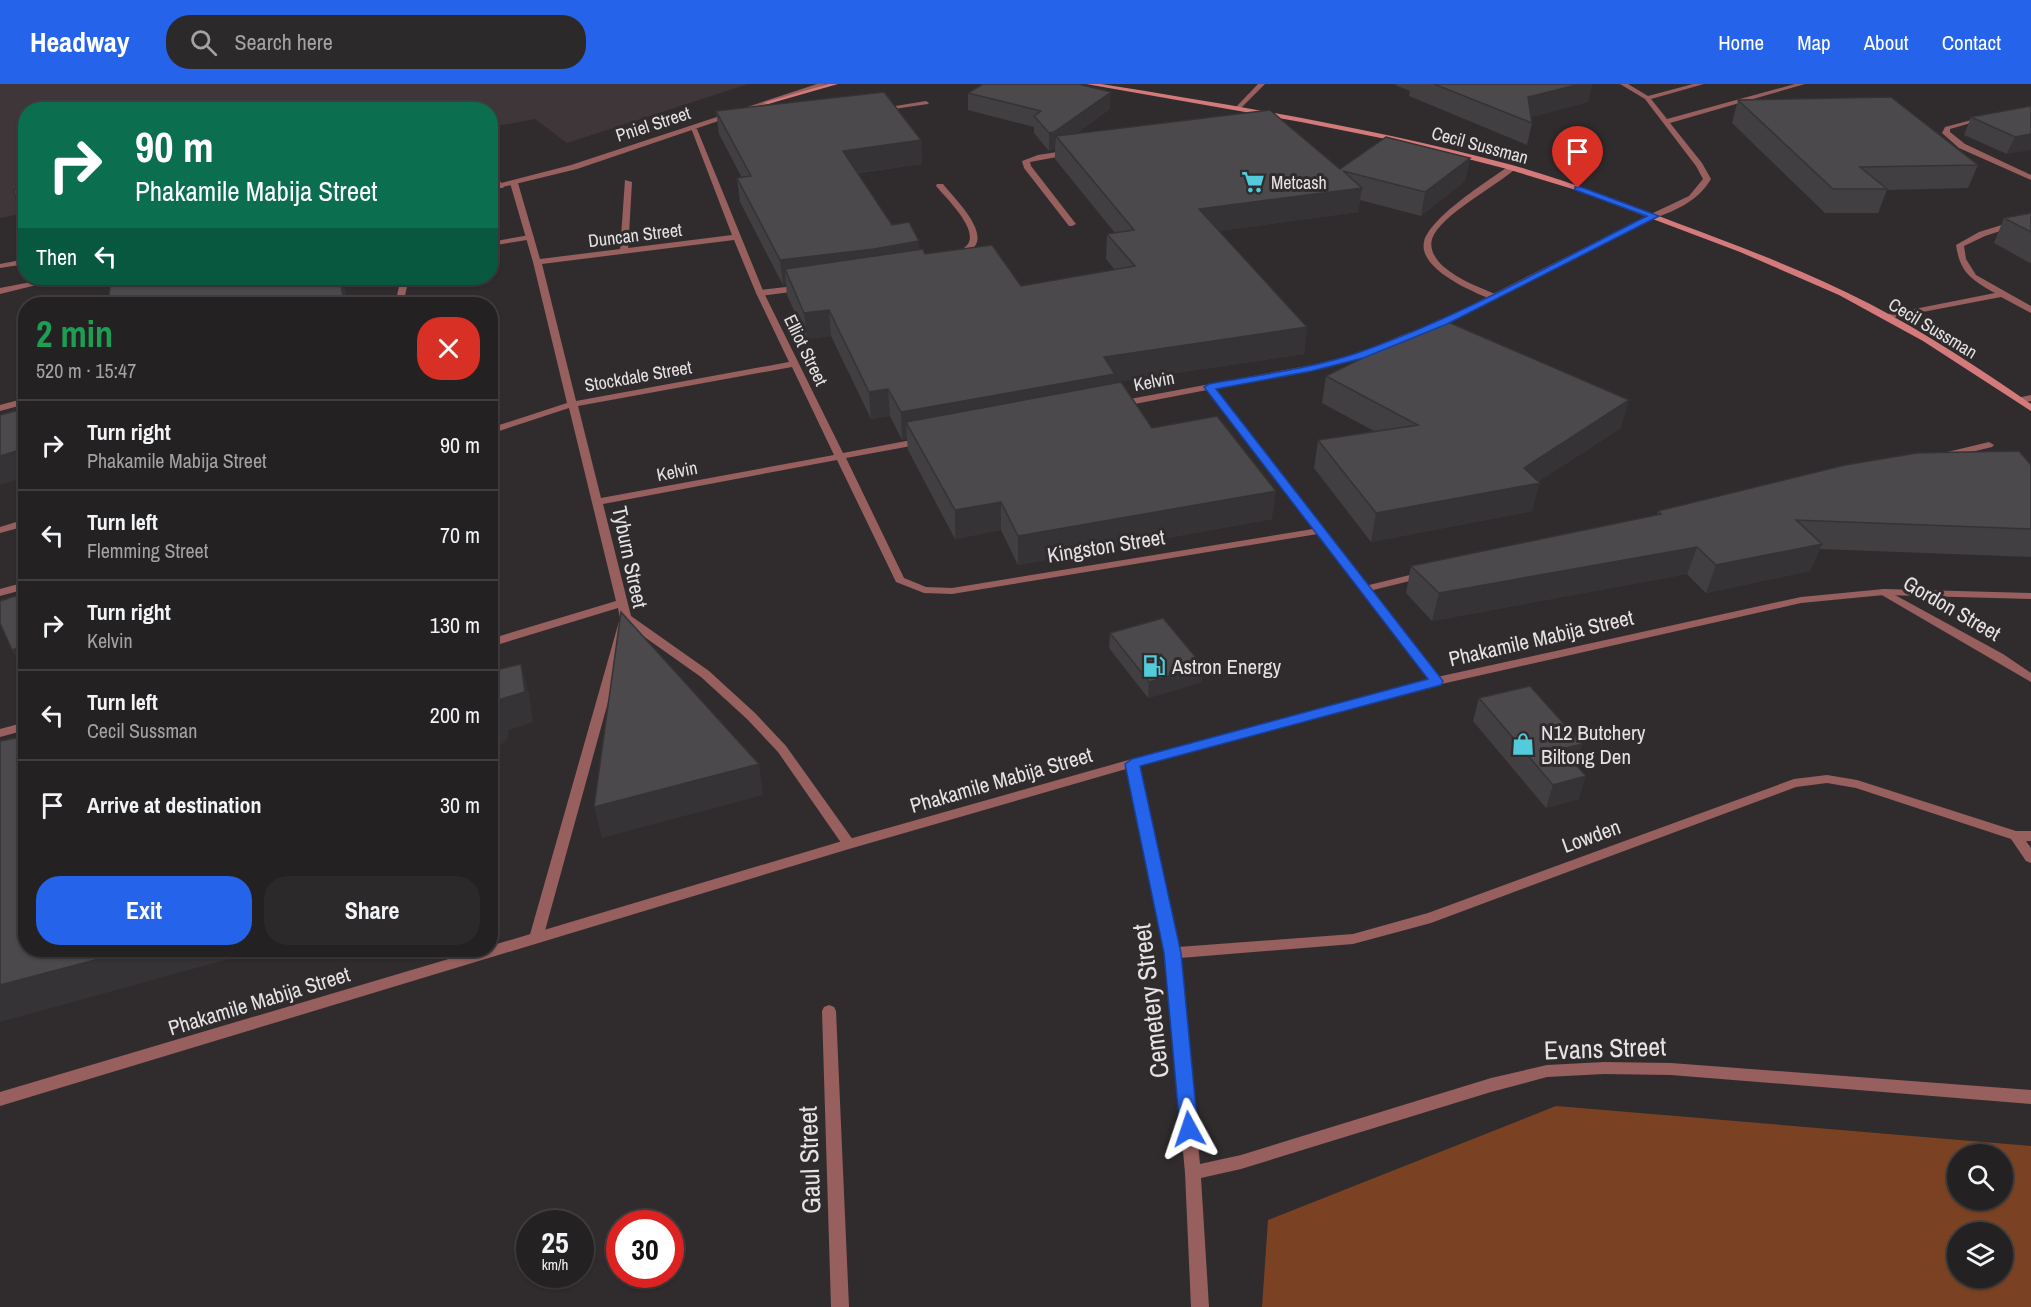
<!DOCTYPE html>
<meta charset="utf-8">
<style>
body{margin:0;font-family:"Archivo Narrow",sans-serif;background:#2c292a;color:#f1f3f6;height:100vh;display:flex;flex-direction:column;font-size:22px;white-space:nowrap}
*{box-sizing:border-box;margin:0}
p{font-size:20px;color:#a3a3a5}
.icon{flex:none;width:33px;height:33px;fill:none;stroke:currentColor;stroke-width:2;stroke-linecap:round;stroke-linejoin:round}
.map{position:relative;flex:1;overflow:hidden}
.details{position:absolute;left:18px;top:213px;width:480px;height:660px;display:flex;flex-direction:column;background:#242122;border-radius:24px;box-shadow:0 2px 4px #0004,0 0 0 2px #413e40}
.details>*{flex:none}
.guide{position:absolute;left:18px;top:18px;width:480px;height:183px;border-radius:24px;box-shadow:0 2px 4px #0004,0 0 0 2px #413e40;background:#0b6e4f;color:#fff;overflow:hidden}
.fabs{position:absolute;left:1947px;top:1060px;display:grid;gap:12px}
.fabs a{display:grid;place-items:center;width:66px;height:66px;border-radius:50%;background:#242122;box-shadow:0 2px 4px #0004,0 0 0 2px #413e40;font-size:30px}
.speed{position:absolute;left:516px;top:1126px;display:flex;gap:12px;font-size:30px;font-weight:700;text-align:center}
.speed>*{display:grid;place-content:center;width:78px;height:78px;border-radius:50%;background:#242122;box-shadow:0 2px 4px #0004,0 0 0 2px #413e40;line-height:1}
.speed small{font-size:15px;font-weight:400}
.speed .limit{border:9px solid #d22;background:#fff;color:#111}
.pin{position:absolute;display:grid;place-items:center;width:51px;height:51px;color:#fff;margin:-62px -26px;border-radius:50% 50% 50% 0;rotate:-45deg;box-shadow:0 0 6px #0007}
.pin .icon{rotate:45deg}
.me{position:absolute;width:66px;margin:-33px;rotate:355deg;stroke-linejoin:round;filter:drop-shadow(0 0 4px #0008)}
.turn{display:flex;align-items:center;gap:21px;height:126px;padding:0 18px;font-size:27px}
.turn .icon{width:78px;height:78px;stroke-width:2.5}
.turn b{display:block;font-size:42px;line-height:51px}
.then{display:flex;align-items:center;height:57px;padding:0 18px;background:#0003;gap:12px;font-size:22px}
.round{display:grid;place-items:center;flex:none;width:63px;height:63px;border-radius:24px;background:#2c292a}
.head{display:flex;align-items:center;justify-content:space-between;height:102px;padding:0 18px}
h1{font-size:36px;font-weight:700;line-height:45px;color:#1e9e55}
.action{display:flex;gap:12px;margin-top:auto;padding:12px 18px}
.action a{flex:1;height:69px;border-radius:24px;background:#2563eb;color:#fff;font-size:24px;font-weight:700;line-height:69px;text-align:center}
.action a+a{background:#2c292a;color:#f1f3f6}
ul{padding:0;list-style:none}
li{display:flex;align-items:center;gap:18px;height:90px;padding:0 18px;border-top:2px solid #413e40}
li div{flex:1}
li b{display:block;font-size:22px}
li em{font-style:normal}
header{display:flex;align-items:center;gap:36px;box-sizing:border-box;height:84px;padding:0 30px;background:#2563eb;color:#fff}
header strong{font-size:28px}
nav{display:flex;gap:33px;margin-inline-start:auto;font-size:21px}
.search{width:420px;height:54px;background:#2c292a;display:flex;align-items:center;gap:15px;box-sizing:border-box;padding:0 21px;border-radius:24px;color:#a3a3a5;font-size:22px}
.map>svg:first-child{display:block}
.built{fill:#3f3639}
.green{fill:#7a4223;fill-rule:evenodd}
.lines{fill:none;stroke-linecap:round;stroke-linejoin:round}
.service{fill:#985f5f;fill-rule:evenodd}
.minor{fill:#985f5f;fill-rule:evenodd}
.tertiary{fill:#985f5f;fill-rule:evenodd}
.secondary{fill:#d47a7b;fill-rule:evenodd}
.wall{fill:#413f41}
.shaded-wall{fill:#353335}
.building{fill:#4c494c;stroke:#353335;stroke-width:1.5}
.route{fill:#2563eb;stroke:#184099;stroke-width:1.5}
.labels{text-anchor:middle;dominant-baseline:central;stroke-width:6;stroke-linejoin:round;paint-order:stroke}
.far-street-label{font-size:18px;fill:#e5e2e3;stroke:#302c2e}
.far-poi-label{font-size:18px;fill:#e5e2e3;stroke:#302c2e;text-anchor:start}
.street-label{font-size:21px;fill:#e5e2e3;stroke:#302c2e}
.poi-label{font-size:21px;fill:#e5e2e3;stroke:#302c2e;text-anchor:start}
.near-street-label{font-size:26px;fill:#e5e2e3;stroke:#302c2e}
</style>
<header>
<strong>Headway</strong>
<div class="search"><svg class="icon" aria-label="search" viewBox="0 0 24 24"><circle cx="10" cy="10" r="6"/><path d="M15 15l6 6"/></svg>Search here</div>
<nav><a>Home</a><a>Map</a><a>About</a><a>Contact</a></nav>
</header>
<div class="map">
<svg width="2031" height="1223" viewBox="0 0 2031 1223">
<rect width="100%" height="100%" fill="#302c2e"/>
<!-- built -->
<path class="built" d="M 0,0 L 748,0 L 567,59 L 535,35 L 491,43 L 490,26 L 26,26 L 25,129 L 0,134 Z"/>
<!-- green -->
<path class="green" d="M 1556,1022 L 2031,1062 L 2031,1223 L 1262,1223 L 1268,1136 ZM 1958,1071 L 2002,1071 L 2002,1116 L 1958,1116 ZM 1958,1149 L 2002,1149 L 2002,1194 L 1958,1194 Z"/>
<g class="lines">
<!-- service -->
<path class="service" d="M 1258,0 L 1265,0 L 1240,25 L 1236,25 L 1236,23 Z
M 1620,0 L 1628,0 L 1648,12 L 1693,0 L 1704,0 L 1651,15 L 1667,35 L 1795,0 L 1805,0 L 1670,39 L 1702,79 L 1711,95 C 1699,116 1676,127 1654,134 L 1650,132 L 1651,130 L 1689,112 L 1703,95 L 1696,82 L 1645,15 Z
M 926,17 L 929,19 L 928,20 L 880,27 L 877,25 Z
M 1983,33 L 1988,34 L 1950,45 L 1950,48 L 1965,60 L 2031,91 L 2031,96 L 1959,64 L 1942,49 L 1945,43 Z
M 1070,66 L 1073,66 L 1073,70 L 1030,78 L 1031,82 L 1076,140 L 1072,142 L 1069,142 L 1024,84 L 1022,77 L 1038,71 Z
M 1509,82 L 1516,84 C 1496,103 1441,130 1432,155 C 1429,166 1436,176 1444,183 C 1459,196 1479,203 1497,211 L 1497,215 L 1494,216 C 1474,209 1418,185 1424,158 C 1429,134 1489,96 1509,82 Z
M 490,85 L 504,102 L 503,104 L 497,104 L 490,93 Z
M 625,96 L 632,98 L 628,167 L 624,169 L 620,167 Z
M 937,100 L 943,100 C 953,113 987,145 975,162 C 971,167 964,171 960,175 L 953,173 C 957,169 964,165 968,160 C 978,144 946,114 936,102 Z
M 2031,132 L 2031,137 L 1985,152 L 1964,162 L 1966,175 L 1976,191 L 2031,222 L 2031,229 L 2001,213 L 1886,235 L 1886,231 L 1889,230 L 1995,209 C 1972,196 1960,189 1956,161 L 1979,148 Z
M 530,151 L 534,153 L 533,155 L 490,162 L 490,158 Z
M 26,175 L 26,180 L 0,184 L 0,180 Z
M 401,194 L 409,194 L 403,220 L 395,220 Z
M 803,201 L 807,204 L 806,206 L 760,212 L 756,209 L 760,206 Z
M 2031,311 L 2031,317 L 2020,319 L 2015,316 L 2017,314 Z
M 26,314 L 26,320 L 0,327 L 0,321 Z
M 1989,358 L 1994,361 L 1992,363 L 1942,375 L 1937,372 L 1939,370 Z
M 26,435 L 26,442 L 0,449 L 0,443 Z
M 1422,488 L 1427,491 L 1426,493 L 1365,508 L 1359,505 L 1361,503 Z"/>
<!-- minor -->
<path class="minor" d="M 691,44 L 697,45 L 764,209 L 843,369 L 922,354 L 927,357 L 922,360 L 846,374 L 904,494 L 926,503 L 952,504 L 1313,445 L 1207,306 L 1119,323 L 1114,320 L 1119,317 L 1312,281 L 1356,270 L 1410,248 L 1416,248 L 1416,252 L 1362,274 L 1312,287 L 1215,305 L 1441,594 L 1443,597 L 1441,600 L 1433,600 L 1318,450 L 952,510 L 924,509 L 896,498 L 837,376 L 603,420 L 631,532 L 709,587 L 755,629 L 786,662 L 856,760 L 854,763 L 844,763 L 778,668 L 747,635 L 701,593 L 629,542 L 543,854 L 541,858 L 536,859 L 531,858 L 529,854 L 620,534 L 618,524 L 490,563 L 490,555 L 616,517 L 569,324 L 490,350 L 490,344 L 567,319 L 533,178 L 510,99 L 514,97 L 518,99 L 540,175 L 732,151 ZM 734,156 L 756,209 L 789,278 L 576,317 L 542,180 ZM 792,283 L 834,371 L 601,414 L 578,322 Z
M 1651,130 L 1658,132 L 1435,245 L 1428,243 Z
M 26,498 L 26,505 L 0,512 L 0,505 Z
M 1884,505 L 2003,570 L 2031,589 L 2031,598 L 1880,510 L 1878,508 L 1880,506 Z
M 26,638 L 26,646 L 0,653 L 0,645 Z
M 1132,675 L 1138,679 L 1178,863 L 1353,850 L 1428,829 L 1794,695 L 1827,691 L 1857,696 L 2016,747 L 2031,747 L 2031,757 L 2026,757 L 2031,764 L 2031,779 L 2026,777 L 2011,755 L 1856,704 L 1827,699 L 1796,703 L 1431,839 L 1353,860 L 1180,874 L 1200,1080 L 1241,1071 L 1491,994 L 1547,981 L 1604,978 L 1671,979 L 2031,1006 L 2031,1020 L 1671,991 L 1604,990 L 1547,993 L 1491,1008 L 1241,1085 L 1201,1094 L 1209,1223 L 1191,1223 L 1185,1089 L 1165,869 L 1126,679 Z
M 829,921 L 834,923 L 836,927 L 849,1223 L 831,1223 L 822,927 L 824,923 Z"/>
<!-- tertiary -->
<path class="tertiary" d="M 817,0 L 827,0 L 577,85 L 490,106 L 490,102 L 571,81 Z
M 52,194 L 65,194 L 0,210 L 0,204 Z
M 1884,505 L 2031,509 L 2031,515 L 1884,511 L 1801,519 L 1437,601 L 1133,683 L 849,765 L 0,1022 L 0,1008 L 479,866 L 490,866 L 490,862 L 849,755 L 1132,675 L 1437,593 L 1801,513 Z"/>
<!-- secondary -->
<path class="secondary" d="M 828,0 L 838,0 L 768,20 L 763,19 Z
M 1086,0 L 1101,0 C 1239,22 1377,45 1512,81 C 1568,97 1623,118 1677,139 C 1742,163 1808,188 1870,220 C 1926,249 1979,284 2031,320 L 2031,327 L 1923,257 L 1839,211 L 1740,168 L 1576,106 L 1507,85 L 1406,59 L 1301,38 Z"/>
</g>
<!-- wall -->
<path class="wall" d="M 1396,0 L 1592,0 L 1588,18 L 1531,33 L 1532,39 L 1527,61 L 1409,12 L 1410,7 L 1395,1 Z
M 968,9 L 1110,25 L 1077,49 L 1340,85 L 1470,74 L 1465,97 L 1421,132 L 1360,116 L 1358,128 L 1219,147 L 1307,243 L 1304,270 L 1115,298 L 1114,300 L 1152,344 L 1272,435 L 1018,481 L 1001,446 L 955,455 L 908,366 L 907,355 L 902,356 L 890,332 L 871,335 L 831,252 L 807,255 L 787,211 L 786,201 L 783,201 L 740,118 L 737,94 L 742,94 L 719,50 L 716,27 L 921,56 L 922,80 L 858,89 L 892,141 L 919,166 L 925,170 L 1021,202 L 1115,186 L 1106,175 L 1107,150 L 1115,149 L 1055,75 L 1055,65 L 1049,67 L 1034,49 L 1034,43 L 968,26 Z
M 1738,16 L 1978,81 L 1968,104 L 1887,106 L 1878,129 L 1825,129 L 1732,39 Z
M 2031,22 L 2007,70 L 1964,51 L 1971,33 Z
M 2031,129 L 2031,179 L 2030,179 L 1994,159 L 2004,134 Z
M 1326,292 L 1621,344 L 1539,397 L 1532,427 L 1371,458 L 1314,384 L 1318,356 L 1374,347 L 1322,319 Z
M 2031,381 L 2031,473 L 1820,465 L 1810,487 L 1706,509 L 1687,490 L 1432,537 L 1406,509 L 1411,482 L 1657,431 L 1658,427 Z
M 1110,549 L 1202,598 L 1148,614 L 1109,564 Z
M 1479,614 L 1582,660 L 1575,680 L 1579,715 L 1546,724 L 1473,637 Z"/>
<!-- shaded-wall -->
<path class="shaded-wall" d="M 1553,0 L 1592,0 L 1588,18 L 1523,35 L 1528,13 Z
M 1111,8 L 1110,25 L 1062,60 L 1056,52 L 1055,65 L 1049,67 L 1049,49 Z
M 2031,50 L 2031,66 L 2007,70 L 2015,53 Z
M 921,56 L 922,80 L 845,90 L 843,67 Z
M 1470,74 L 1465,97 L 1421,132 L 1425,108 Z
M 1362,104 L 1358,128 L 1197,150 L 1199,125 Z
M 21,141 L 26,141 L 26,151 Z
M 919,157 L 920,182 L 785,185 L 786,201 L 783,201 L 780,176 Z
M 340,194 L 343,194 L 348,220 L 344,220 Z
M 829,226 L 831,252 L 807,255 L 804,229 Z
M 1307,243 L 1304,270 L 1115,298 L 1114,316 L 906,338 L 907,355 L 902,356 L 901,328 L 1104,273 Z
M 888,305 L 890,332 L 871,335 L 869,308 Z
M 1629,316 L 1621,344 L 1536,399 L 1540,399 L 1532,427 L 1371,458 L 1376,429 L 1524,384 Z
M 26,364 L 26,393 L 0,401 L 0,372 Z
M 1276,407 L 1272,435 L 1018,481 L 1018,452 Z
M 1001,418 L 1001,446 L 955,455 L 955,426 Z
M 1822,460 L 1810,487 L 1706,509 L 1716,481 Z
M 1697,463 L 1687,490 L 1432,537 L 1439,509 Z
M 26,561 L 26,580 L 20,581 L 12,566 Z
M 521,580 L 529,610 L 533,638 L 509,646 L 507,655 L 491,671 L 499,721 L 490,779 L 490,632 Z
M 1203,582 L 1202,598 L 1148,614 L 1149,598 Z
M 1582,660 L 1574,683 L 1562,665 Z
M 759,680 L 763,711 L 602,754 L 594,723 Z
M 1586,692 L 1579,715 L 1546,724 L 1553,701 Z
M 133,866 L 261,866 L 0,938 L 0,901 Z"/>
<!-- building -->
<path class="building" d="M 983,0 L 1078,0 L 1111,8 L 1054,48 L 1049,49 L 1034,32 L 1041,27 L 968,9 Z
M 1434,0 L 1580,0 L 1528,13 L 1532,39 Z
M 884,8 L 921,56 L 843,67 L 892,141 L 909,138 L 919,157 L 874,165 L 780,176 L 737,94 L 751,92 L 716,27 Z
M 1891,13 L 1978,81 L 1860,83 L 1887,105 L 1833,105 L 1738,16 Z
M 2031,22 L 2031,50 L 2015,53 L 1971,33 Z
M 1270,26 L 1340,85 L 1386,53 L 1470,74 L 1425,108 L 1343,87 L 1362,104 L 1199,125 L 1307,243 L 1104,273 L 1115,290 L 901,328 L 888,305 L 869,308 L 829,226 L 804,229 L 785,185 L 923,165 L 925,170 L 992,161 L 1021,202 L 1135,182 L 1107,150 L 1134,146 L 1056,52 Z
M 26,104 L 26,141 L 21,141 L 14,106 Z
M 2031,129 L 2031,148 L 2004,134 Z
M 111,194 L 340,194 L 344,220 L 108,220 Z
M 1441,235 L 1629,316 L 1524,384 L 1540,399 L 1376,429 L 1318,356 L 1418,341 L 1326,292 Z
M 1121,298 L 1152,344 L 1217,332 L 1276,407 L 1018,452 L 1001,418 L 955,426 L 906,338 Z
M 26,324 L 26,364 L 0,372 L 0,331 Z
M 2019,367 L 2031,381 L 2031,445 L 1796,436 L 1822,460 L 1716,481 L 1697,463 L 1439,509 L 1411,482 L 1661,430 L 1658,427 L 1845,381 L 1917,369 Z
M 15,512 L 26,513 L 26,561 L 12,566 L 0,539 L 0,517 Z
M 621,528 L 759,680 L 594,723 Z
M 1163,534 L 1203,582 L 1149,598 L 1110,549 Z
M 521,580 L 525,608 L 501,615 L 498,624 L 490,632 L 490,583 L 494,582 L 496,586 Z
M 1530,602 L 1582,660 L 1562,665 L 1586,692 L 1553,701 L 1479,614 Z
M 26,652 L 26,866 L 133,866 L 0,901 L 0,657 Z"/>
<!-- route -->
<path class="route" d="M 1575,103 L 1581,103 L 1659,132 L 1447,240 L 1363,274 L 1312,287 L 1216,305 L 1443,597 L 1441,601 L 1140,682 L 1181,869 L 1198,1045 L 1195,1050 L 1189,1053 L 1182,1050 L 1180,1045 L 1164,869 L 1125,680 L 1132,675 L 1428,595 L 1204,303 L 1209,300 C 1258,291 1310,285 1357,269 C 1458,234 1552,180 1647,132 L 1575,106 Z"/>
<!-- icons -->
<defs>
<g id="supermarket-bare" transform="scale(1.8)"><path d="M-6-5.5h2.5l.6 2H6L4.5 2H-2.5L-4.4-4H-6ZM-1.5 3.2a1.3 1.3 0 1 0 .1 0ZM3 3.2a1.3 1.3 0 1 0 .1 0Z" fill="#52cbda" stroke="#302c2e" stroke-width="2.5" paint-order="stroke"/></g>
<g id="fuel-bare" transform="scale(1.8)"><path d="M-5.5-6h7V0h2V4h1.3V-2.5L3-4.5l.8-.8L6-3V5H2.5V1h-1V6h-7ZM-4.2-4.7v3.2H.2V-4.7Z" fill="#52cbda" stroke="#302c2e" stroke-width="2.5" paint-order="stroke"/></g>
<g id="shop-bare" transform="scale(1.8)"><path d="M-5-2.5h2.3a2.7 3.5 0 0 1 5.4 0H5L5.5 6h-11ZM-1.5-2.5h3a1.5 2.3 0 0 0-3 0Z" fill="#52cbda" stroke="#302c2e" stroke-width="2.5" paint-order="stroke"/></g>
</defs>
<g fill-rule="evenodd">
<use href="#supermarket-bare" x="1253" y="98"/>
<use href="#fuel-bare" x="1154" y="582"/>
<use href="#shop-bare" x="1523" y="660"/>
</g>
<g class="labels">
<!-- far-street labels -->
<g class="far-street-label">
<text transform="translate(653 40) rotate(-18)">Pniel Street</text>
<text transform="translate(1480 61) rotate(15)">Cecil Sussman</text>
<text transform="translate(635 151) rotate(-7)">Duncan Street</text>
<text transform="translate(1933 244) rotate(31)">Cecil Sussman</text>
<text transform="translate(806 266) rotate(64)">Elliot Street</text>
<text transform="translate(638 292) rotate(-10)">Stockdale Street</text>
<text transform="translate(1154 297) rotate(-11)">Kelvin</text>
<text transform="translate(677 387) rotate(-11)">Kelvin</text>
</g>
<!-- far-poi labels -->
<g class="far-poi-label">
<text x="1271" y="98">Metcash</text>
</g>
<!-- street labels -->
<g class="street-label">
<text transform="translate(1106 462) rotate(-9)">Kingston Street</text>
<text transform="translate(630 473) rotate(78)">Tyburn Street</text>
<text transform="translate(1952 524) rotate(30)">Gordon Street</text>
<text transform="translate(1541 554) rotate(-13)">Phakamile Mabija Street</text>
<text transform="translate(1001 696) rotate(-16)">Phakamile Mabija Street</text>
<text transform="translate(1591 752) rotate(-20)">Lowden</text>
<text transform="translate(259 917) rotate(-17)">Phakamile Mabija Street</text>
</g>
<!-- poi labels -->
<g class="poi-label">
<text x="1172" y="582">Astron Energy</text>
<text x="1541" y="648">N12 Butchery<tspan x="1541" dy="24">Biltong Den</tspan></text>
</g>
<!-- near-street labels -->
<g class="near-street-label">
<text transform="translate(1150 917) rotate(-97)">Cemetery Street</text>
<text transform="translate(1605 964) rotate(-2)">Evans Street</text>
<text transform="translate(809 1076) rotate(-92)">Gaul Street</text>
</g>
</g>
</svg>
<div class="fabs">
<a><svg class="icon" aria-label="search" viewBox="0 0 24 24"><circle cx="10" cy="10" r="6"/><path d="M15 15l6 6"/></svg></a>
<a><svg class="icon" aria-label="layers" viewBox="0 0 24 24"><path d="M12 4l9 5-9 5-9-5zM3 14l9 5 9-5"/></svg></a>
</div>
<div class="speed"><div>25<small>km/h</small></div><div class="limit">30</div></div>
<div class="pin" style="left:1578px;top:104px;background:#d93025"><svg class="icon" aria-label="arrive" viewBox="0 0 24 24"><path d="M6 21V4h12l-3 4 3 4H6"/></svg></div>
<svg class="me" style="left:1189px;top:1045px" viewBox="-20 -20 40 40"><path d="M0-17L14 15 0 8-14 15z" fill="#2563eb" stroke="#fff" stroke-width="4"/></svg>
<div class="guide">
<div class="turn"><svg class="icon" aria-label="right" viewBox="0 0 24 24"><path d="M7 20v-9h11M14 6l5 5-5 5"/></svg><div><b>90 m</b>Phakamile Mabija Street</div></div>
<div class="then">Then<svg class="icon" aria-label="left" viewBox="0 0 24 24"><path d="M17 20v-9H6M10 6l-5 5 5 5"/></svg></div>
</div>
<section class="details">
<div class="head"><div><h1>2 min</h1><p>520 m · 15:47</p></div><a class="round" style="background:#d93025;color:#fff"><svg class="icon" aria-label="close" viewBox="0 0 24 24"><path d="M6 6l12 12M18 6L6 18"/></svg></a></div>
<ul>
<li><svg class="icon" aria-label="right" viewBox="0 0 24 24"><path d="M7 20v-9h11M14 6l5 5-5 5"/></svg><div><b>Turn right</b><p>Phakamile Mabija Street</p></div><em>90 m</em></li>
<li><svg class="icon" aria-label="left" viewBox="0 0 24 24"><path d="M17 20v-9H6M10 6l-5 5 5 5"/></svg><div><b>Turn left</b><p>Flemming Street</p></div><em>70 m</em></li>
<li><svg class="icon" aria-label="right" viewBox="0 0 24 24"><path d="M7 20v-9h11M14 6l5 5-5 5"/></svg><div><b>Turn right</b><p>Kelvin</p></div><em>130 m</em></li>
<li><svg class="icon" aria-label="left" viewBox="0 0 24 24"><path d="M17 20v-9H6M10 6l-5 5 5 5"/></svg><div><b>Turn left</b><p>Cecil Sussman</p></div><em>200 m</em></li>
<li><svg class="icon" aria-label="arrive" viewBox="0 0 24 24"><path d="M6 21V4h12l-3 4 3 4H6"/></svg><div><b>Arrive at destination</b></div><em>30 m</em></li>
</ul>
<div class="action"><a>Exit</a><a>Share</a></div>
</section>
</div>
